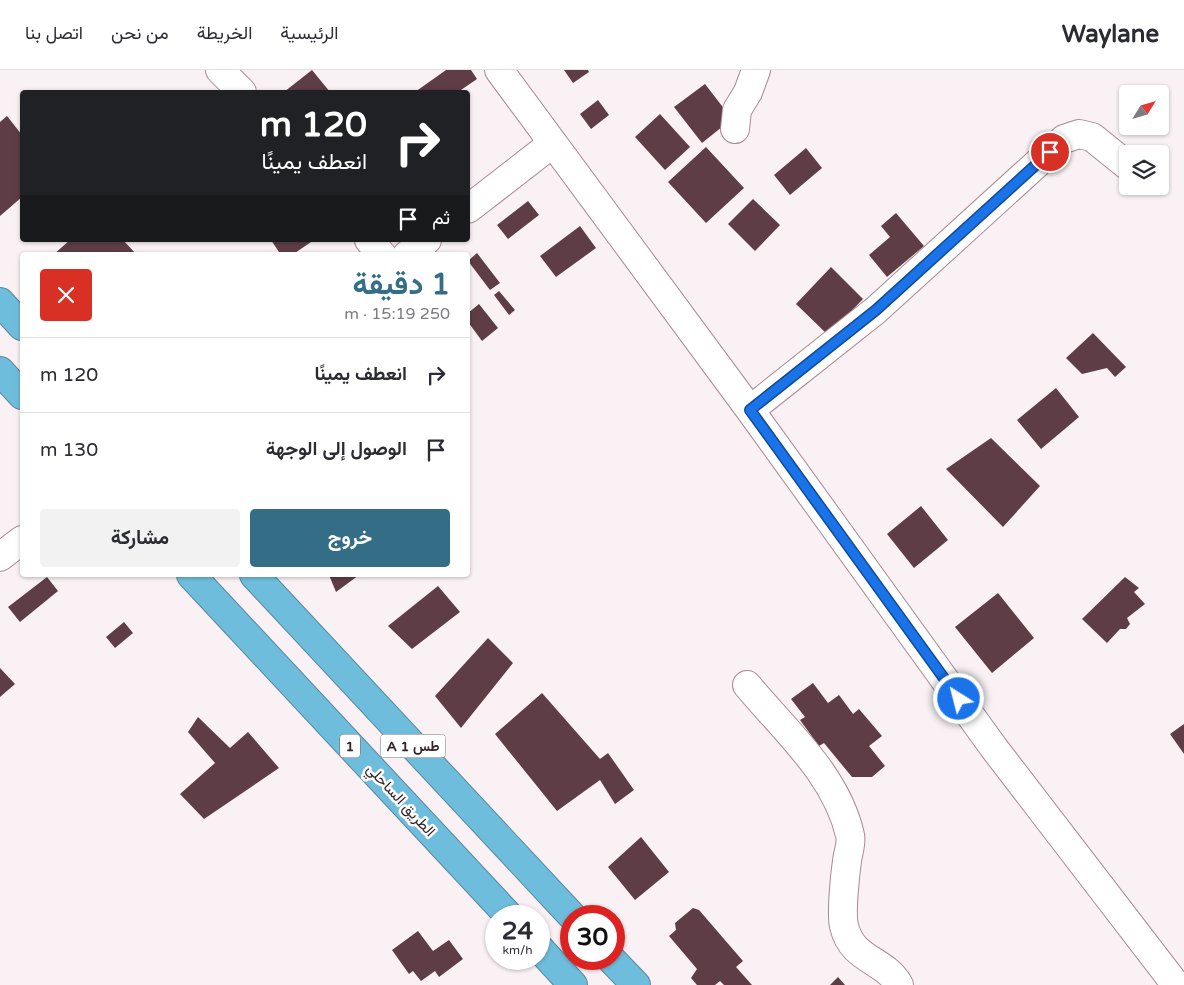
<!DOCTYPE html>
<html lang="ar">
<meta charset="utf-8">
<style>
body{margin:0;font-family:"Varela Round",Vazirmatn,sans-serif;background:#f2f2f3;color:#2b2b33;direction:rtl;height:100vh;display:flex;flex-direction:column;font-size:19px;white-space:nowrap}
*{box-sizing:border-box;margin:0}
p{font-size:16px;color:#7c7c81}
.icon{flex:none;width:28px;height:28px;fill:none;stroke:currentColor;stroke-width:2;stroke-linecap:round;stroke-linejoin:round}
.map{position:relative;flex:1;overflow:hidden;direction:ltr}
.panel{position:absolute;left:20px;top:182px;width:450px;height:325px;display:flex;flex-direction:column;background:#fff;border-radius:5px;box-shadow:0 1px 4px #0004;direction:rtl}
.panel>*{flex:none}
.hud{position:absolute;left:20px;top:20px;width:450px;height:152px;border-radius:5px;box-shadow:0 1px 4px #0004;direction:rtl;background:#202124;color:#fff;overflow:hidden}
.needle{width:32px;rotate:53deg}
.tools{position:absolute;left:1119px;top:15px;display:grid;gap:10px}
.tools a{display:grid;place-items:center;width:50px;height:50px;border-radius:5px;background:#fff;box-shadow:0 1px 4px #0004;font-size:25px}
.speed{position:absolute;left:485px;top:835px;display:flex;gap:10px;font-size:25px;font-weight:700;text-align:center}
.speed>*{display:grid;place-content:center;width:65px;height:65px;border-radius:50%;background:#fff;box-shadow:0 1px 4px #0004;line-height:1}
.speed small{font-size:12px;font-weight:400}
.speed .limit{border:8px solid #d22;background:#fff;color:#111}
.pin{position:absolute;display:grid;place-items:center;width:42px;height:42px;color:#fff;margin:-21px;border:2px solid #fff;border-radius:50%;box-shadow:0 1px 5px #0007}
.me{position:absolute;width:55px;margin:-28px;rotate:324deg;stroke-linejoin:round;filter:drop-shadow(0 0 4px #0008)}
.turn{display:flex;align-items:center;gap:18px;height:105px;padding:0 20px;font-size:22px}
.turn .icon{width:65px;height:65px;stroke-width:2.5}
.turn b{display:block;font-size:35px;line-height:42px}
.then{display:flex;align-items:center;height:48px;padding:0 20px;background:#0003;gap:10px;font-size:19px}
.round{display:grid;place-items:center;flex:none;width:52px;height:52px;border-radius:5px;background:#f2f2f3}
.summary{display:flex;align-items:center;justify-content:space-between;height:85px;padding:0 20px}
h1{font-size:30px;font-weight:700;line-height:38px;color:#336e86}
.primary-button{display:flex;gap:10px;margin-top:auto;padding:10px 20px}
.primary-button a{flex:1;height:58px;border-radius:5px;background:#336e86;color:#fff;font-size:20px;font-weight:700;line-height:58px;text-align:center}
.primary-button a+a{background:#f2f2f3;color:#2b2b33}
ul{padding:0;list-style:none}
li{display:flex;align-items:center;gap:15px;height:75px;padding:0 20px;border-top:1px solid #e1e1e2}
li div{flex:1}
li b{display:block;font-size:19px}
li em{font-style:normal}
header{display:flex;align-items:center;gap:30px;box-sizing:border-box;height:70px;padding:0 25px;background:#fff;border-bottom:1px solid #e1e1e2}
header strong{font-size:24px}
nav{display:flex;gap:28px;margin-inline-start:auto;font-size:18px}
.map>svg:first-child{display:block}
.building{fill:#5e3d46}
.lines{fill:none;stroke-linecap:round;stroke-linejoin:round}
.minor-casing{stroke:#ad8891;stroke-width:30}
.highway-casing{stroke:#5a879e;stroke-width:30}
.minor{stroke:#fff;stroke-width:28}
.highway{stroke:#6fbddd;stroke-width:28}
.route-casing{stroke:#114b97;stroke-width:12}
.route{stroke:#1a73e8;stroke-width:9}
.labels{text-anchor:middle;dominant-baseline:central;stroke-width:5;stroke-linejoin:round;paint-order:stroke}
.shield{fill:#fff;stroke:#706668;stroke-width:1}
.shield-label{font-size:14px;font-weight:bold;fill:#332428}
.street-label{font-size:15px;fill:#332428;stroke:#fff}
</style>
<header>
<strong>Waylane</strong>
<nav><a>الرئيسية</a><a>الخريطة</a><a>من نحن</a><a>اتصل بنا</a></nav>
</header>
<div class="map">
<svg width="1184" height="915" viewBox="0 0 1184 915">
<rect width="100%" height="100%" fill="#f9f1f3"/>
<!-- building -->
<path class="building" d="M 312,0 L 330,22 L 284,22 Z
M 446,0 L 471,0 L 477,9 L 458,22 L 415,22 Z
M 564,0 L 588,0 L 589,2 L 573,13 Z
M 705,14 L 732,49 L 702,73 L 674,37 Z
M 598,30 L 609,45 L 591,59 L 580,44 Z
M 660,44 L 690,77 L 665,100 L 635,67 Z
M 7,46 L 22,65 L 22,127 L 0,146 L 0,52 Z
M 706,77 L 744,118 L 706,153 L 668,112 Z
M 806,78 L 822,98 L 790,125 L 774,105 Z
M 753,129 L 780,155 L 755,181 L 728,154 Z
M 528,131 L 539,145 L 508,169 L 497,155 Z
M 896,143 L 924,176 L 887,207 L 869,185 L 890,167 L 881,156 Z
M 580,156 L 596,178 L 556,207 L 540,186 Z
M 70,170 L 123,170 L 137,185 L 53,185 Z
M 271,170 L 314,170 L 292,185 L 281,185 Z
M 477,183 L 500,213 L 490,220 L 468,191 Z
M 831,197 L 863,229 L 828,265 L 796,234 Z
M 499,221 L 515,240 L 509,245 L 494,225 Z
M 479,234 L 498,258 L 482,271 L 468,252 L 468,243 Z
M 1093,263 L 1126,297 L 1115,307 L 1107,298 L 1082,304 L 1066,288 Z
M 1056,318 L 1079,347 L 1041,379 L 1017,350 Z
M 991,368 L 1040,416 L 1003,457 L 946,399 Z
M 921,436 L 948,470 L 914,498 L 887,464 Z
M 329,505 L 359,505 L 336,522 Z
M 47,507 L 58,521 L 20,552 L 8,537 Z
M 1125,507 L 1139,518 L 1134,522 L 1145,534 L 1127,548 L 1130,554 L 1126,559 L 1120,559 L 1107,573 L 1082,549 Z
M 438,516 L 460,542 L 412,579 L 388,556 Z
M 998,523 L 1034,568 L 992,603 L 955,557 Z
M 124,552 L 133,563 L 115,578 L 106,567 Z
M 488,568 L 513,593 L 461,658 L 435,626 Z
M 0,598 L 15,614 L 0,627 Z
M 813,613 L 828,633 L 839,625 L 853,644 L 859,639 L 882,666 L 869,676 L 885,696 L 872,707 L 852,707 L 824,673 L 819,676 L 800,650 L 805,647 L 791,629 Z
M 542,623 L 600,689 L 608,683 L 634,720 L 615,734 L 600,710 L 557,741 L 495,664 Z
M 198,647 L 230,678 L 248,662 L 279,698 L 204,749 L 180,724 L 215,693 L 188,662 Z
M 1184,654 L 1184,684 L 1170,664 Z
M 641,767 L 669,802 L 635,830 L 608,797 Z
M 693,838 L 699,840 L 743,891 L 736,897 L 752,915 L 724,915 L 720,911 L 715,915 L 697,915 L 691,908 L 697,899 L 669,866 L 676,860 L 675,853 Z
M 418,861 L 433,881 L 449,870 L 463,889 L 439,907 L 435,901 L 421,911 L 413,901 L 409,904 L 392,880 Z
M 838,907 L 845,915 L 830,915 Z"/>
<g class="lines">
<!-- minor casing -->
<g class="minor-casing">
<path id="minor" d="M 220,0 L 242,22
M 499,0 L 750,340 L 994,678 L 1176,915
M 735,59 L 737,40 L 748,22 L 756,0
M 468,139 L 553,73
M 369,170 L 382,185
M 407,185 L 427,170
M 750,340 L 876,240 L 1064,69 L 1079,64 L 1092,67 L 1128,96
M 0,487 L 22,470
M 747,615 C 785,661 836,704 850,765 C 852,772 848,783 847,791 C 845,805 841,843 844,856 C 852,891 885,889 899,915"/>
</g>
<!-- highway casing -->
<g class="highway-casing">
<path id="highway" d="M 0,232 L 22,256
M 0,301 L 22,325
M 191,505 L 509,846
M 254,505 L 572,846
M 539,878 L 573,915
M 611,889 L 636,915"/>
</g>
<!-- minor -->
<use href="#minor" class="minor"/>
<!-- highway -->
<use href="#highway" class="highway"/>
</g>
<g class="lines">
<!-- route casing -->
<g class="route-casing">
<path id="route" d="M 959,629 L 750,340 L 876,240 L 1050,82"/>
</g>
<!-- route -->
<use href="#route" class="route"/>
</g>
<g class="labels">
<!-- shield labels -->
<g class="shield">
<rect x="340" y="664.5" width="20" height="23" rx="4"/>
<rect x="380.5" y="664.5" width="65" height="23" rx="4"/>
</g>
<g class="shield-label">
<text x="350" y="676">1</text>
<text x="413" y="676">A 1 طس</text>
</g>
<!-- street labels -->
<g class="street-label">
<text transform="translate(401 730) rotate(47)">الطريق الساحلي</text>
</g>
</g>
</svg>
<div class="tools">
<a><svg class="needle" viewBox="-14 -14 28 28"><path d="M0-13l5 13h-10z" fill="#e53935"/><path d="M0 13l5-13h-10z" fill="#7c7c81"/></svg></a>
<a><svg class="icon" aria-label="layers" viewBox="0 0 24 24"><path d="M12 4l9 5-9 5-9-5zM3 14l9 5 9-5"/></svg></a>
</div>
<div class="speed"><div>24<small>km/h</small></div><div class="limit">30</div></div>
<div class="pin" style="left:1050px;top:82px;background:#d93025"><svg class="icon" aria-label="arrive" viewBox="0 0 24 24"><path d="M6 21V4h12l-3 4 3 4H6"/></svg></div>
<svg class="me" style="left:959px;top:629px" viewBox="-20 -20 40 40"><circle r="17" fill="#1a73e8" stroke="#fff" stroke-width="3"/><path d="M0-11L8 9 0 5-8 9z" fill="#fff"/></svg>
<div class="hud">
<div class="turn"><svg class="icon" aria-label="right" viewBox="0 0 24 24"><path d="M7 20v-9h11M14 6l5 5-5 5"/></svg><div><b>120 m</b>انعطف يمينًا</div></div>
<div class="then">ثم<svg class="icon" aria-label="arrive" viewBox="0 0 24 24"><path d="M6 21V4h12l-3 4 3 4H6"/></svg></div>
</div>
<section class="panel">
<div class="summary"><div><h1>1 دقيقة</h1><p>250 m · 15:19</p></div><a class="round" style="background:#d93025;color:#fff"><svg class="icon" aria-label="close" viewBox="0 0 24 24"><path d="M6 6l12 12M18 6L6 18"/></svg></a></div>
<ul>
<li><svg class="icon" aria-label="right" viewBox="0 0 24 24"><path d="M7 20v-9h11M14 6l5 5-5 5"/></svg><div><b>انعطف يمينًا</b></div><em>120 m</em></li>
<li><svg class="icon" aria-label="arrive" viewBox="0 0 24 24"><path d="M6 21V4h12l-3 4 3 4H6"/></svg><div><b>الوصول إلى الوجهة</b></div><em>130 m</em></li>
</ul>
<div class="primary-button"><a>خروج</a><a>مشاركة</a></div>
</section>
</div>
